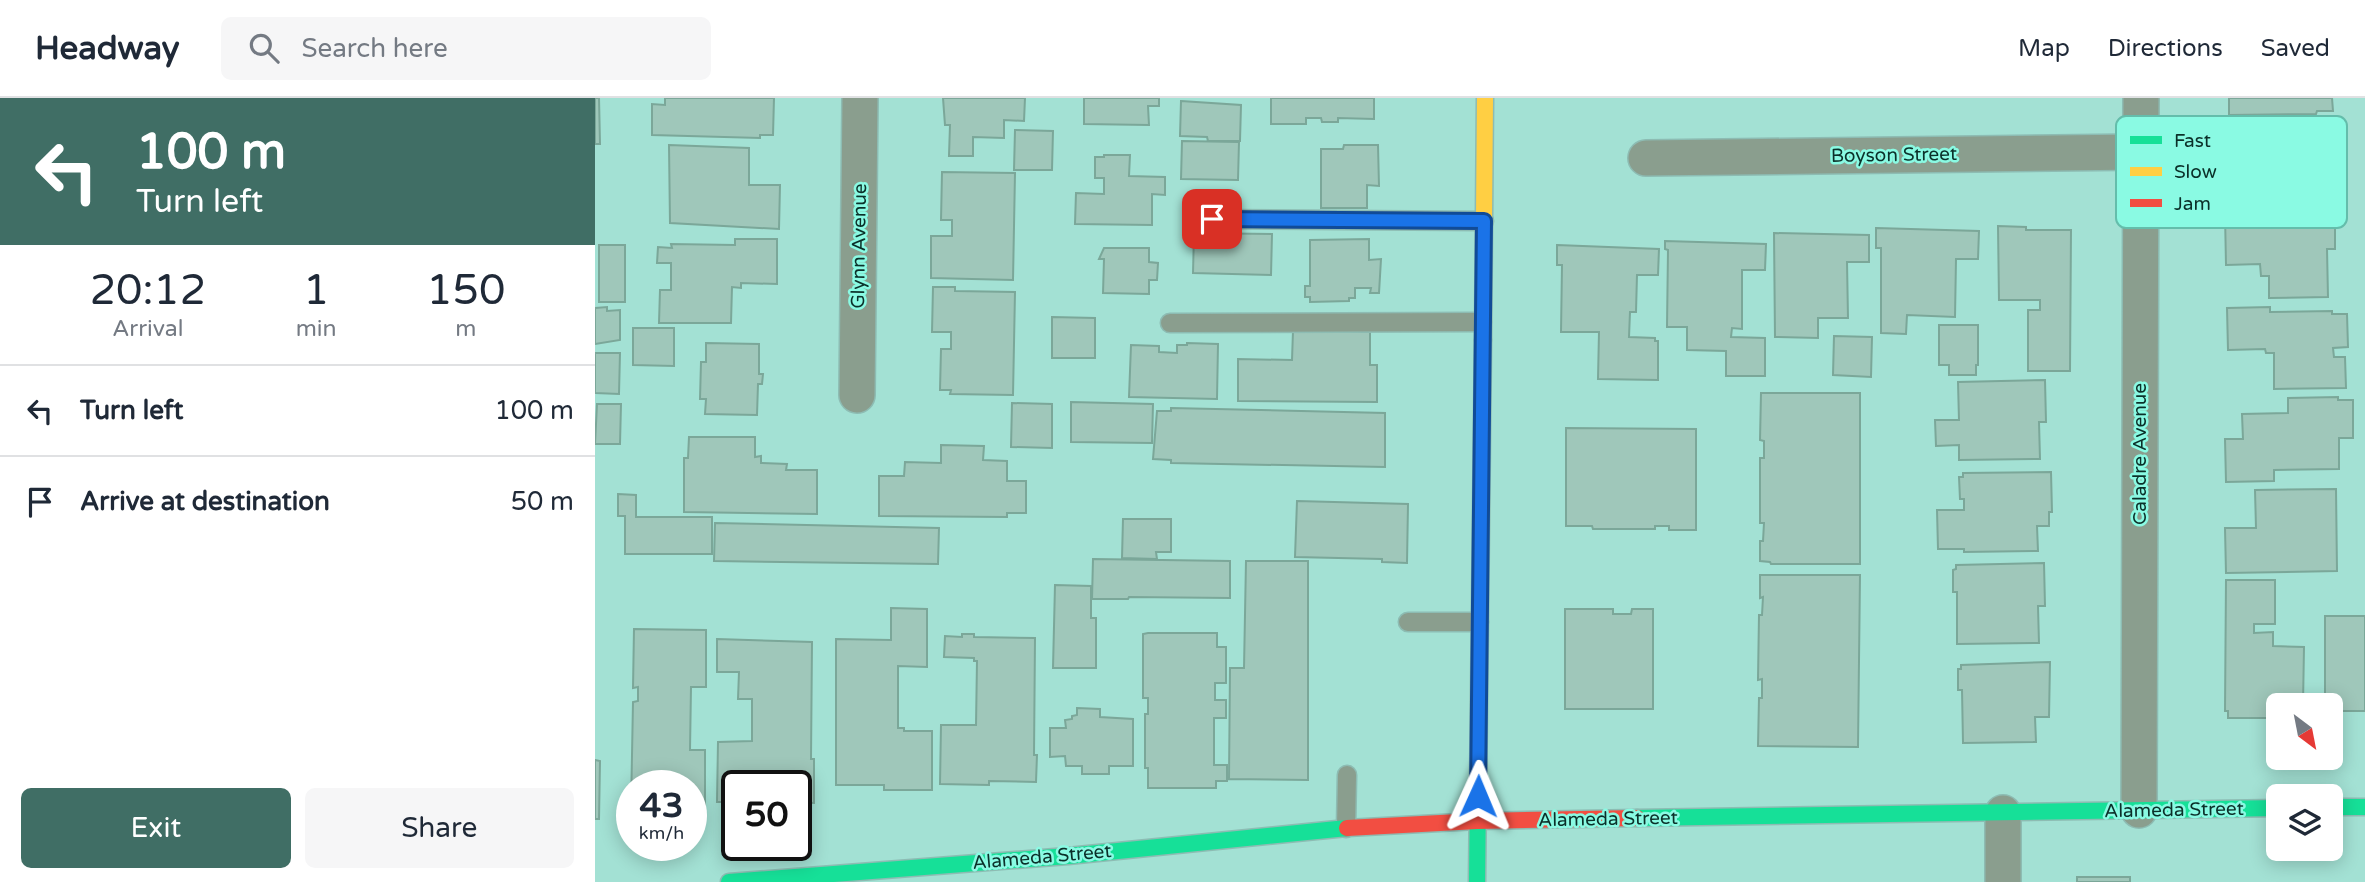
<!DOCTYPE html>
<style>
body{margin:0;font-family:"Varela Round",sans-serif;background:#f6f6f7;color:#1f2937;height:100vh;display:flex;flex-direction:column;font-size:26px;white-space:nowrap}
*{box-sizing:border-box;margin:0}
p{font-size:23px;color:#747a83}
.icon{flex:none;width:38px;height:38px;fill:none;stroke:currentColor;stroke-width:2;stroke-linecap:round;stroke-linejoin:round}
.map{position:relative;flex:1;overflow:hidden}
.panel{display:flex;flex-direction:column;background:#fff;width:595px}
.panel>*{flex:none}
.guide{background:#406e65;color:#fff;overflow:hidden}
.needle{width:46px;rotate:148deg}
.controls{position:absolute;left:1671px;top:595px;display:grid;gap:14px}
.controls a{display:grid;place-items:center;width:77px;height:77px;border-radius:10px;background:#fff;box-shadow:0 4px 18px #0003;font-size:35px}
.speed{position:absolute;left:21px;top:672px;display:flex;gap:14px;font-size:35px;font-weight:700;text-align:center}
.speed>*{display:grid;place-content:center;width:91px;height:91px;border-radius:50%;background:#fff;box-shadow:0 4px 18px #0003;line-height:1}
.speed small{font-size:18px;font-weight:400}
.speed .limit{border:4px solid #111;border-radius:10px;background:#fff;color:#111}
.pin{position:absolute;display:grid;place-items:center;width:60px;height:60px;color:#fff;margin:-30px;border-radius:14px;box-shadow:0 4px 10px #0006}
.me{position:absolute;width:77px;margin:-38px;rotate:1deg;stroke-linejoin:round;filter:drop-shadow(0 0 5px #0008)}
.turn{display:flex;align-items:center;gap:24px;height:147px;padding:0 21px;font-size:32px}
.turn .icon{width:91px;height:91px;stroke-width:2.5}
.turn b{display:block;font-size:49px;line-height:60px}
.eta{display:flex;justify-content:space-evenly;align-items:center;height:119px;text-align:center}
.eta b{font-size:42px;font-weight:600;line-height:49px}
.primary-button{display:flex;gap:14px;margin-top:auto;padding:14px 21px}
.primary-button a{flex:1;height:80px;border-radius:10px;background:#406e65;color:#fff;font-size:28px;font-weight:600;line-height:80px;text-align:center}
.primary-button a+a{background:#f6f6f7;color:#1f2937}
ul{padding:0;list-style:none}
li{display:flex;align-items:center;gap:21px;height:91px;padding:0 21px;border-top:2px solid #e0e1e3}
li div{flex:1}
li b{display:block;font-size:26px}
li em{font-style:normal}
header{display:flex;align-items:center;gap:42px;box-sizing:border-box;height:98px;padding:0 35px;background:#fff;border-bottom:2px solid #e0e1e3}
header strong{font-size:33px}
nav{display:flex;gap:38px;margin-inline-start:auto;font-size:24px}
.search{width:490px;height:63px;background:#f6f6f7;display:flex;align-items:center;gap:18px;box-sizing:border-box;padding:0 24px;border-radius:10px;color:#747a83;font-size:26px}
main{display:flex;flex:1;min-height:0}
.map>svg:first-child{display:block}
.building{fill:#9fc7ba;stroke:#7ba799;stroke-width:2}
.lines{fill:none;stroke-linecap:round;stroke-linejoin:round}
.lane-casing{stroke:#8dbcb3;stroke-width:21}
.street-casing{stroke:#8dbcb3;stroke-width:38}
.fast-casing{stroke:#8dbcb3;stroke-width:19}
.slow-casing{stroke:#8dbcb3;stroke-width:19}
.jam-casing{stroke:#8dbcb3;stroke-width:19}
.lane{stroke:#8a9e8e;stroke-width:18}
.street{stroke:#8a9e8e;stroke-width:35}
.fast{stroke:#16e098;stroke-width:16}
.slow{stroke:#ffcf43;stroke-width:16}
.jam{stroke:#f24e42;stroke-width:16}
.route-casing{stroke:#114b97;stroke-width:18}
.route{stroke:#1a73e8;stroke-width:12}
.labels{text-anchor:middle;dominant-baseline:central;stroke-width:5;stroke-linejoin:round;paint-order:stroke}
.street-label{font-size:19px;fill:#0b3029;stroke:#8afae3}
.key{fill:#8afae3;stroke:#64bdab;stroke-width:2}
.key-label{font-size:19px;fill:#0b3029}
</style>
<header>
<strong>Headway</strong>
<div class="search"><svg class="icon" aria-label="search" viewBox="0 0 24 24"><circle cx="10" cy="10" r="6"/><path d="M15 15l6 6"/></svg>Search here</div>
<nav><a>Map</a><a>Directions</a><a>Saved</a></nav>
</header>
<main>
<section class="panel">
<div class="guide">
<div class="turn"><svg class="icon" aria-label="left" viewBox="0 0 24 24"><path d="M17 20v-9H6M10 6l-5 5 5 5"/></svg><div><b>100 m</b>Turn left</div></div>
</div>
<div class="eta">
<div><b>20:12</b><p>Arrival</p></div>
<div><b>1</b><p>min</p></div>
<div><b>150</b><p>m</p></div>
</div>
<ul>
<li><svg class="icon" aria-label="left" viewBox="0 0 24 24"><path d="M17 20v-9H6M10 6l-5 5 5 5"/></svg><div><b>Turn left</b></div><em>100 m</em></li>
<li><svg class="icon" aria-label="arrive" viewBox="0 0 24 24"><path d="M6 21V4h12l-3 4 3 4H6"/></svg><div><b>Arrive at destination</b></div><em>50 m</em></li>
</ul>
<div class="primary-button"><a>Exit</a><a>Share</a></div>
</section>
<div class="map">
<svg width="1770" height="784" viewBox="0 0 1770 784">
<rect width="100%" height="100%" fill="#a3e1d4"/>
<!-- building -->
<path class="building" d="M 0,0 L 4,0 L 5,46 L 0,46 Z
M 70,0 L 179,0 L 178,37 L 165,37 L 165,40 L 57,37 L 57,6 L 70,7 Z
M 348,0 L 430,0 L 429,23 L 409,22 L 409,40 L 378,39 L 378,58 L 354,58 L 355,27 L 350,27 Z
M 489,0 L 564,0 L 564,8 L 553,8 L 554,27 L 489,26 Z
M 676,0 L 779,0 L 779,21 L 743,20 L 743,24 L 727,24 L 726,20 L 711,20 L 711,26 L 676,26 Z
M 1634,0 L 1737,0 L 1738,13 L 1722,13 L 1721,16 L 1634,17 Z
M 586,3 L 646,7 L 645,43 L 613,43 L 612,39 L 585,38 Z
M 420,32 L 458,33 L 457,72 L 419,72 Z
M 587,43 L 644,44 L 643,82 L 586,81 Z
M 74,47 L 154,50 L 154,87 L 185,87 L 184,131 L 75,125 Z
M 749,47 L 783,47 L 784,88 L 772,87 L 772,110 L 726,110 L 726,51 L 748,51 Z
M 509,57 L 535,57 L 534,78 L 570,79 L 570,97 L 557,96 L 557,127 L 480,126 L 481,95 L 509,96 L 509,80 L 500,80 L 500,59 L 509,59 Z
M 347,74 L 420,75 L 418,182 L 336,180 L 336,138 L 357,138 L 357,122 L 346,122 Z
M 1732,115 L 1732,124 L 1740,124 L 1740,151 L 1732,151 L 1733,199 L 1674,200 L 1674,178 L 1666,178 L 1665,166 L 1631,167 L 1630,116 Z
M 1403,128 L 1431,129 L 1431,132 L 1476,132 L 1475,273 L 1433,273 L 1433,212 L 1445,212 L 1445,202 L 1404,202 Z
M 1281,130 L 1384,133 L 1383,161 L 1361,161 L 1360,219 L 1312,217 L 1311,236 L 1286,235 L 1286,150 L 1281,150 Z
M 599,135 L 677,136 L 676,177 L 598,175 Z
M 1179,135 L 1274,137 L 1274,164 L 1252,164 L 1253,220 L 1223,220 L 1223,240 L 1180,239 Z
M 140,141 L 182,141 L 182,186 L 146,185 L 146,190 L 137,189 L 136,225 L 64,225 L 65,192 L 76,192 L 76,165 L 62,165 L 63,149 L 77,150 L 76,146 L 140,147 Z
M 774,141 L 774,162 L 786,161 L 784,195 L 775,195 L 776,190 L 760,190 L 760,200 L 754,200 L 754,203 L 715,204 L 715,199 L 710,199 L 710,188 L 715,188 L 715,142 Z
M 1070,143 L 1171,146 L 1170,172 L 1147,172 L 1147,231 L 1137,230 L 1136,239 L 1170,240 L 1170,278 L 1131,278 L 1131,253 L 1092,252 L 1092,229 L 1072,229 L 1073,152 L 1070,151 Z
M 4,147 L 30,147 L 30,204 L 4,204 Z
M 962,147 L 1064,151 L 1063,177 L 1042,177 L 1041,214 L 1035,214 L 1034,239 L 1060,240 L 1060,243 L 1063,243 L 1063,282 L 1003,281 L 1004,234 L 966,234 L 967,167 L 962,167 Z
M 509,150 L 554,150 L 554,164 L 563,165 L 562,182 L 554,182 L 554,196 L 508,195 L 509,161 L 504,161 Z
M 338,189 L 360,189 L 360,193 L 420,194 L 418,297 L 355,296 L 356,292 L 345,292 L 346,251 L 356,251 L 356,234 L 337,234 Z
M 12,209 L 12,213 L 25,212 L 25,242 L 0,246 L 0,210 Z
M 1675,209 L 1675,214 L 1737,213 L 1737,216 L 1752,216 L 1753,249 L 1738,250 L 1739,259 L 1750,259 L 1751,290 L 1679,291 L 1679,255 L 1671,255 L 1670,251 L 1633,252 L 1632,210 Z
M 457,219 L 500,220 L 500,260 L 457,260 Z
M 1344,227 L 1383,227 L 1383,267 L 1381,267 L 1381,277 L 1354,277 L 1354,267 L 1344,267 Z
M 38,230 L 79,230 L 79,268 L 38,267 Z
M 698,233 L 775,234 L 775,267 L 782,267 L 782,304 L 643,303 L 643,261 L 697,262 Z
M 1239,238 L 1277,239 L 1276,279 L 1238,277 Z
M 111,245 L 164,246 L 164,276 L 168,276 L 167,286 L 163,286 L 162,317 L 110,316 L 111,301 L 105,301 L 106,264 L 111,264 Z
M 592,245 L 623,246 L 622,301 L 534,299 L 536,247 L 564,248 L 564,254 L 582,255 L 582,247 L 592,247 Z
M 0,255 L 25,255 L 24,296 L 0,295 Z
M 1450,282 L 1451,324 L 1444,324 L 1445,361 L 1364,362 L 1364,347 L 1341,348 L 1340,322 L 1364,322 L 1363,284 Z
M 1166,295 L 1265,295 L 1265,466 L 1176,466 L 1175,464 L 1165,463 L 1165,443 L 1168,443 L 1169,425 L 1165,425 L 1165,360 L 1169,360 L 1169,343 L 1165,342 Z
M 1743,299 L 1743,302 L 1758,302 L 1758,340 L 1744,340 L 1744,371 L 1679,372 L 1679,383 L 1631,384 L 1630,341 L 1648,341 L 1647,316 L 1693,315 L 1693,300 Z
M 476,304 L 558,306 L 557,345 L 476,344 Z
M 417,305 L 457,306 L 457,350 L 416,349 Z
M 2,306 L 26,306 L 25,346 L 0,346 Z
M 576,310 L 790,315 L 790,369 L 576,365 L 576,362 L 558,361 L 562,313 L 576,313 Z
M 971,330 L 1101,331 L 1101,432 L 1074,432 L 1074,428 L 1060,428 L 1060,431 L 998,431 L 997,428 L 971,428 Z
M 94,339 L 160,339 L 160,359 L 166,358 L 166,365 L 192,366 L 191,372 L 222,372 L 222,416 L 89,414 L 89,360 L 93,360 Z
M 346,347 L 389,348 L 388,362 L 412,363 L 412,383 L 431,383 L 431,415 L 412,415 L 412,419 L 284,418 L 284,378 L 309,378 L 310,364 L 346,365 Z
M 1456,374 L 1457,414 L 1454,414 L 1454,428 L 1442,428 L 1443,453 L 1369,454 L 1369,451 L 1343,451 L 1342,412 L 1369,412 L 1369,401 L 1365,401 L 1364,379 L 1368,379 L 1368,375 Z
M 1741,391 L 1742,473 L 1631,475 L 1630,430 L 1661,430 L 1660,392 Z
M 23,396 L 41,397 L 41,419 L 117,419 L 117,456 L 30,456 L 30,418 L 23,418 Z
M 702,403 L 813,406 L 812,465 L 787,464 L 787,461 L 700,459 Z
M 528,421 L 576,421 L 576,454 L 561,454 L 562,461 L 527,460 Z
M 120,425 L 344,430 L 343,466 L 119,463 Z
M 498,461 L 635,463 L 635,500 L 534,499 L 533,501 L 497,501 Z
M 651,463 L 713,463 L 713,682 L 634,681 L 635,570 L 649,570 Z
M 1449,465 L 1450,508 L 1443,508 L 1444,545 L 1362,546 L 1362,494 L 1358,494 L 1358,472 L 1361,471 L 1361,467 Z
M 1165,477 L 1265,477 L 1263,649 L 1163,648 L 1164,600 L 1167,600 L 1167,581 L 1163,582 L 1164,517 L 1167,517 L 1168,499 L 1165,500 Z
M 1631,482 L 1680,482 L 1680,526 L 1659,526 L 1659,535 L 1678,534 L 1678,548 L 1709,549 L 1708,607 L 1684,607 L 1684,623 L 1675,623 L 1675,620 L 1633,620 L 1633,613 L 1630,613 Z
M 460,487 L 496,488 L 496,520 L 501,520 L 501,570 L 458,570 Z
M 296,510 L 332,511 L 332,569 L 303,568 L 303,630 L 309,630 L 309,633 L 337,633 L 337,692 L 289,692 L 289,687 L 241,687 L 241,541 L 296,542 Z
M 970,511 L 1018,511 L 1018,516 L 1036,516 L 1037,511 L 1058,511 L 1058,611 L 970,611 Z
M 1730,518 L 1770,518 L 1770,613 L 1736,613 L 1736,607 L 1730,607 Z
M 39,531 L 111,532 L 111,589 L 96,589 L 95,652 L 110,652 L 110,711 L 96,710 L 96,688 L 37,688 L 36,710 L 38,604 L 43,603 L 43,589 L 38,590 Z
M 553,535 L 622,535 L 622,549 L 631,549 L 631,585 L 620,585 L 620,602 L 631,602 L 631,620 L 619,620 L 619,667 L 632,667 L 632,683 L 621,683 L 621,690 L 553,690 L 553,670 L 550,670 L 550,616 L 553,616 L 553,600 L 548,600 L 548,536 Z
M 367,536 L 379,536 L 379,539 L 440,540 L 439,657 L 442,657 L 441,684 L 394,683 L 394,687 L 345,686 L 346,627 L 381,627 L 382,563 L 379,563 L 379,560 L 349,559 L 350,538 L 367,539 Z
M 122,541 L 217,544 L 216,661 L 219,661 L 219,705 L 201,704 L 201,688 L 142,688 L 142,704 L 122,704 L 123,644 L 157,643 L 157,601 L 143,601 L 144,574 L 122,574 Z
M 1455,564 L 1454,619 L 1440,619 L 1441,644 L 1368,645 L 1367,592 L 1363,592 L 1363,571 L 1366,571 L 1366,567 Z
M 482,610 L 505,611 L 505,619 L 538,621 L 538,668 L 514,668 L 514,676 L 487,676 L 487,668 L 471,668 L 470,658 L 455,659 L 455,630 L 471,630 L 470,622 L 477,621 L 477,618 L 482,617 Z
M 0,662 L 5,663 L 4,721 L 0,721 Z
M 1482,779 L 1535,779 L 1535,784 L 1482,784 Z"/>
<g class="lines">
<!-- lane casing -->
<g class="lane-casing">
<path id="lane" d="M 617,121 L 889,123
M 575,225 L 887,224
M 813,524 L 884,524
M 751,730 L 752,677"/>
</g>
<!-- street casing -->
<g class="street-casing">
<path id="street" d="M 1051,60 L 1546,54
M 262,297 L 265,0
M 1544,712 L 1546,0
M 1408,715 L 1408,784"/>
</g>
<!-- fast casing -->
<g class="fast-casing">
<path id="fast" d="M 1736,709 L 1770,709
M 1042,720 L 1684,710
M 134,784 L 473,758 L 752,730
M 882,784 L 888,242"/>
</g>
<!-- slow casing -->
<g class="slow-casing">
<path id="slow" d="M 888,242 L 890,0"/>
</g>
<!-- jam casing -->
<g class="jam-casing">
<path id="jam" d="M 752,730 L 882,723 L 1042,720"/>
</g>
<!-- lane -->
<use href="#lane" class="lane"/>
<!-- street -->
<use href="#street" class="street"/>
<!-- fast -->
<use href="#fast" class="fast"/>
<!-- slow -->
<use href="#slow" class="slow"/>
<!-- jam -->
<use href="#jam" class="jam"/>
</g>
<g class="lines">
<!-- route casing -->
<g class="route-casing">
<path id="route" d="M 617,121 L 889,123 L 883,698"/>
</g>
<!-- route -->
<use href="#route" class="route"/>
</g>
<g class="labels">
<!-- street labels -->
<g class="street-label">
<text transform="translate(1299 57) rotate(-1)">Boyson Street</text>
<text transform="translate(264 148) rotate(-89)">Glynn Avenue</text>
<text transform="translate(1545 356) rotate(-90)">Caladre Avenue</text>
<text transform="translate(1579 712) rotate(-1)">Alameda Street</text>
<text transform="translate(1013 721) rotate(-1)">Alameda Street</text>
<text transform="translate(447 759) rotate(-5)">Alameda Street</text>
</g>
</g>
<!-- legend -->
<rect x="1521" y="18" width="231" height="112" rx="10" class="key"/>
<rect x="1535" y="38" width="32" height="8" fill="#16e098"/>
<rect x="1535" y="69" width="32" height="9" fill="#ffcf43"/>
<rect x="1535" y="101" width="32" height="8" fill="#f24e42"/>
<g class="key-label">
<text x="1579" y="49">Fast</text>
<text x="1579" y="80">Slow</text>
<text x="1579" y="112">Jam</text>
</g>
</svg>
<div class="controls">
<a><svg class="needle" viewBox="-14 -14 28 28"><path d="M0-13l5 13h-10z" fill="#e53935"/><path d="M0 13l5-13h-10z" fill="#747a83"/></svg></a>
<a><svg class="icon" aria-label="layers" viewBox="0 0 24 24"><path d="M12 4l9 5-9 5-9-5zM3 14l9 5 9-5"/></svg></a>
</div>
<div class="speed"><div>43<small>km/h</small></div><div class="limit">50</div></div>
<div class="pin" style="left:617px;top:121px;background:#d93025"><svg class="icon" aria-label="arrive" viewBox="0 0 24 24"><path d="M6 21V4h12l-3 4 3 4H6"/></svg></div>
<svg class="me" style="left:883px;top:698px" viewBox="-20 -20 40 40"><path d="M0-17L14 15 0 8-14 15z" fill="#1a73e8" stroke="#fff" stroke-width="4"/></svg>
</div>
</main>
